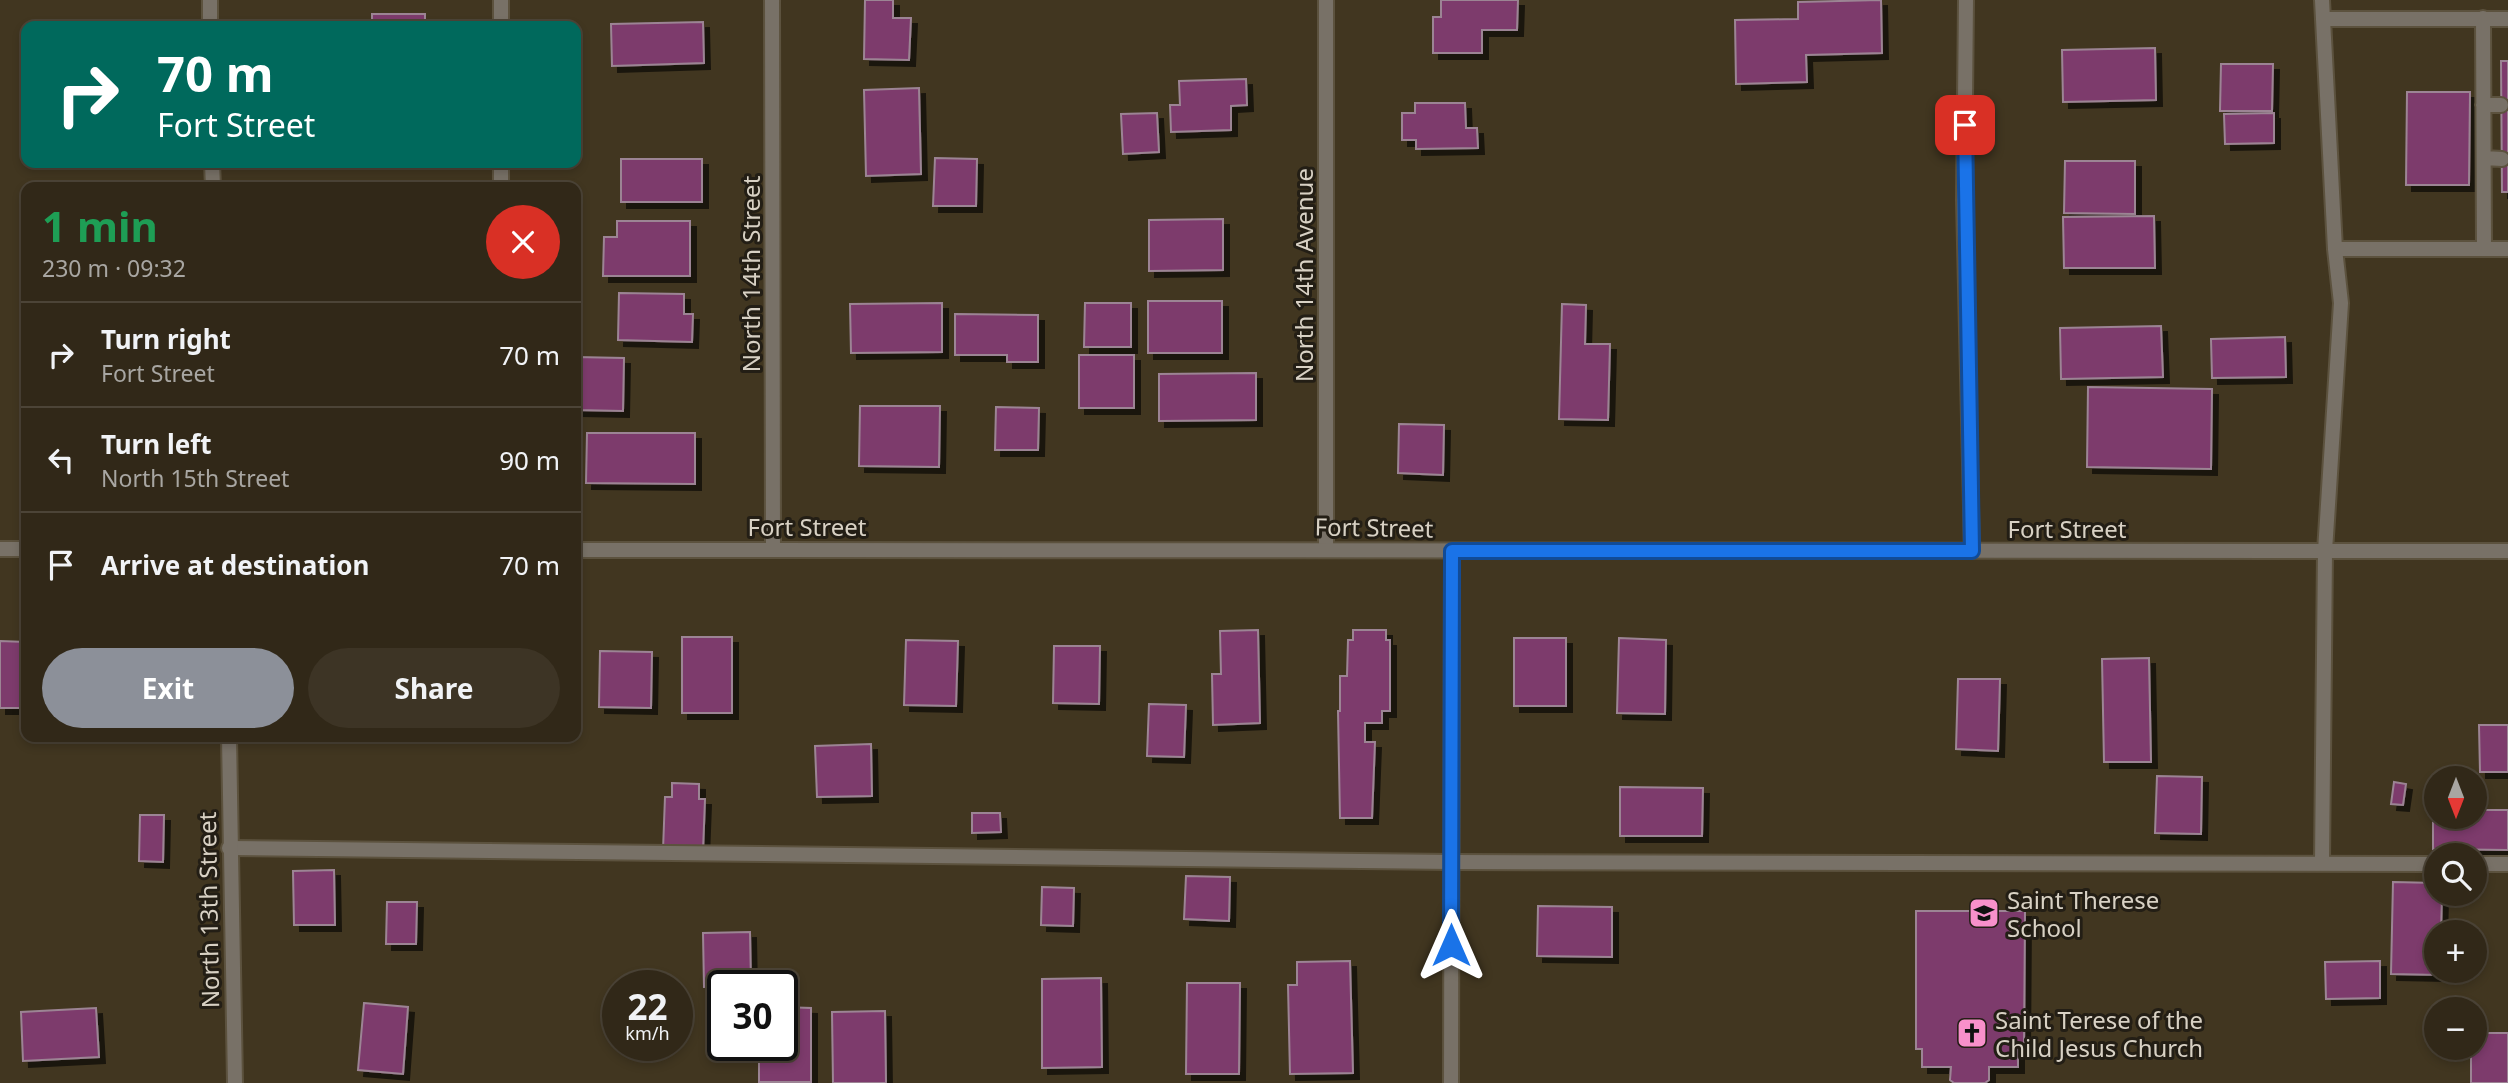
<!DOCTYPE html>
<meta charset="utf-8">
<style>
body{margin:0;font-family:"Noto Sans",sans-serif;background:#3d3425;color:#f1f3f6;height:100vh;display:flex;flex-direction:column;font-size:26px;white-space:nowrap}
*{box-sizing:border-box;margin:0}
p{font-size:23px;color:#a8a6a2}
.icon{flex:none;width:38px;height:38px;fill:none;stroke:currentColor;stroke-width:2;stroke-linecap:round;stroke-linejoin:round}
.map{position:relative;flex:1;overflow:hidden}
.sheet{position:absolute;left:21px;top:182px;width:560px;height:560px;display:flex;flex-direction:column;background:#312818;border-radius:14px;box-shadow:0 4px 10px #0003,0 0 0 2px #4c4437}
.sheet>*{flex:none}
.banner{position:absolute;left:21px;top:21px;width:560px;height:147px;border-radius:14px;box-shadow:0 4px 10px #0003,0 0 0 2px #4c4437;background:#00695c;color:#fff;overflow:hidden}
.needle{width:46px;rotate:180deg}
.buttons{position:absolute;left:2424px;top:766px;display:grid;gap:14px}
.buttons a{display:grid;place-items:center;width:63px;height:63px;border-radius:50%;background:#312818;box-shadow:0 4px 10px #0003,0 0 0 2px #4c4437;font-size:35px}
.speed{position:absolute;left:602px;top:970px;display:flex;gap:14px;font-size:35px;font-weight:700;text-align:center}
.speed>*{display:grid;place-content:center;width:91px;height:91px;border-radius:50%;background:#312818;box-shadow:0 4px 10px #0003,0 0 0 2px #4c4437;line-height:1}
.speed small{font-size:18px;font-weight:400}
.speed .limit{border:4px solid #111;border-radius:10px;background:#fff;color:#111}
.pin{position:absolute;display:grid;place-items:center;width:60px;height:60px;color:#fff;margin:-30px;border-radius:14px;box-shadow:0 4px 10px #0006}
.me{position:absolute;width:77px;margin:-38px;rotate:0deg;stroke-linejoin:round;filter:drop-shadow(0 0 5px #0008)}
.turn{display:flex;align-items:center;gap:24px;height:147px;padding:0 21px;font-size:32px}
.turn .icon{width:91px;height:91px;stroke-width:2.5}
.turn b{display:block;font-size:49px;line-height:60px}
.round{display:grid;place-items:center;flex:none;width:74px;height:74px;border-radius:37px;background:#3d3425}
.head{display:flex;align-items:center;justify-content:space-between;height:119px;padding:0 21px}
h1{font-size:42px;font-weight:700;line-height:52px;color:#1e9e55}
.action{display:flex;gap:14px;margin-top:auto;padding:14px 21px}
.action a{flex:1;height:80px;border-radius:42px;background:#8c9099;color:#fff;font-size:28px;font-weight:700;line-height:80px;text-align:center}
.action a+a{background:#3d3425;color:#f1f3f6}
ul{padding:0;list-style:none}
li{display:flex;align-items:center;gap:21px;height:105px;padding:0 21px;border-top:2px solid #4c4437}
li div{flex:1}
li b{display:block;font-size:26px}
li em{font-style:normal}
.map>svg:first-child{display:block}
.building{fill:#7d3a6c;stroke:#9c8494;stroke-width:2;filter:url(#shadow)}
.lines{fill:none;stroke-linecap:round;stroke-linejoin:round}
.service-casing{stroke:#5c523e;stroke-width:18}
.minor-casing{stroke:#5c523e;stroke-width:18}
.tertiary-casing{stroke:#5c523e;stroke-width:18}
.service{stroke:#787167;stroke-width:14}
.minor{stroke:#787167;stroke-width:14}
.tertiary{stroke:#787167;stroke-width:14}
.route-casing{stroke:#114b97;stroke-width:18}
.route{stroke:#1a73e8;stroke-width:12}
.labels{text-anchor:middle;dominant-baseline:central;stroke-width:6;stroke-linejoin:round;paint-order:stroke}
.street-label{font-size:24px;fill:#d8d1c4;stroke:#231e15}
.poi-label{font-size:24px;fill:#d8d1c4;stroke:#231e15;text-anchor:start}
</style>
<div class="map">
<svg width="2508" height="1083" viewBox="0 0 2508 1083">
<defs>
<filter id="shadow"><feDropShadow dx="6" dy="6" stdDeviation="0" flood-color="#0009"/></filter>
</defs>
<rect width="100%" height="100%" fill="#413620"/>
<!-- building -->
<path class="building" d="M 865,0 L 893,0 L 893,18 L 911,18 L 909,60 L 864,59 Z
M 1441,0 L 1518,0 L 1517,30 L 1482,30 L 1482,53 L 1433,53 L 1433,17 L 1441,17 Z
M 1881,0 L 1882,53 L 1806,55 L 1807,82 L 1736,84 L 1735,20 L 1798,19 L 1798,2 Z
M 372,14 L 425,14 L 425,26 L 372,26 Z
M 703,22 L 704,63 L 612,66 L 611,24 Z
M 2155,48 L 2156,100 L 2063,102 L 2062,50 Z
M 2501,61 L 2508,61 L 2508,192 L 2502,192 Z
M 2221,64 L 2273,64 L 2272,111 L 2220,111 Z
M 1246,79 L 1247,105 L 1231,106 L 1231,130 L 1171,132 L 1170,105 L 1180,105 L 1179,81 Z
M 919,88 L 921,174 L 866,176 L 864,90 Z
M 2407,92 L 2470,92 L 2469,185 L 2406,185 Z
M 1415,103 L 1465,103 L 1466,128 L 1477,128 L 1478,148 L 1416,149 L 1416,140 L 1402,140 L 1402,113 L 1415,113 Z
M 1157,113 L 1159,152 L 1123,154 L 1121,114 Z
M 2274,113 L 2274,143 L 2225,144 L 2224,114 Z
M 935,158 L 977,159 L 976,206 L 933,206 Z
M 621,159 L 702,159 L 702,202 L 621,202 Z
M 2065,161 L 2135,161 L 2135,214 L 2064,213 Z
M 2154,216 L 2155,268 L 2064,268 L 2063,217 Z
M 1223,219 L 1223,270 L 1149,271 L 1149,220 Z
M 617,221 L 690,221 L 690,276 L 603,276 L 604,237 L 617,237 Z
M 619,293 L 684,294 L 684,314 L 693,314 L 692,342 L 618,340 Z
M 1148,301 L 1222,301 L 1222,353 L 1148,353 Z
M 942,303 L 942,352 L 851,353 L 850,304 Z
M 1085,303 L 1131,303 L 1131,347 L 1084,347 Z
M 1562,304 L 1586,305 L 1585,344 L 1610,344 L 1608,420 L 1559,419 Z
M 955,314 L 1038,315 L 1038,362 L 1007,362 L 1007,355 L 955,355 Z
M 2161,326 L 2163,377 L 2061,379 L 2060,328 Z
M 2285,337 L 2286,377 L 2212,378 L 2211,339 Z
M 1079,355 L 1134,355 L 1134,408 L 1079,408 Z
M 576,357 L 624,358 L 623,411 L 576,410 Z
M 1256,373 L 1256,420 L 1159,421 L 1159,374 Z
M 2088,387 L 2212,389 L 2211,469 L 2087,467 Z
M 860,406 L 940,406 L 939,467 L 859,466 Z
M 996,407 L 1039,408 L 1038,450 L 995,450 Z
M 1399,424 L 1444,425 L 1443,475 L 1398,473 Z
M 587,433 L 695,433 L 695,484 L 586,483 Z
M 1258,630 L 1260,723 L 1213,725 L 1212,674 L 1221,674 L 1220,631 Z
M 1353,630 L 1386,630 L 1386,640 L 1390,640 L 1390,711 L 1382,711 L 1382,723 L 1365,723 L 1365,742 L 1375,742 L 1372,818 L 1340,818 L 1338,711 L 1340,711 L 1340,676 L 1347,676 L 1348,640 L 1353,640 Z
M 682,637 L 732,637 L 732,713 L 682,713 Z
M 1514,638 L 1566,638 L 1566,706 L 1514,706 Z
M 1619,638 L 1666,640 L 1665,714 L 1617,713 Z
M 906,640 L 958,641 L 956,706 L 904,705 Z
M 0,641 L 26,642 L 26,708 L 0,708 Z
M 1054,646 L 1100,646 L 1099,704 L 1053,703 Z
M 600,651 L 652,652 L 651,708 L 599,707 Z
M 2149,658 L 2151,762 L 2104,762 L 2102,659 Z
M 1958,679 L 2000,679 L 1998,751 L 1956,749 Z
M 1149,704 L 1186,705 L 1184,757 L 1147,756 Z
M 2479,725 L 2508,725 L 2508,772 L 2480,772 Z
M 871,744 L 872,796 L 817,797 L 815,746 Z
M 2157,776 L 2202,777 L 2201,834 L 2155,833 Z
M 2394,782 L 2406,784 L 2403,805 L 2391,804 Z
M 672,783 L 699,784 L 699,799 L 705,799 L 703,851 L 663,850 L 665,797 L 672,797 Z
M 1620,787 L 1703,788 L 1702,836 L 1620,836 Z
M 2433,810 L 2436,810 L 2436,817 L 2474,817 L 2474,810 L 2508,810 L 2508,850 L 2433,849 Z
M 972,813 L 1000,813 L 1001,832 L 972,833 Z
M 140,815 L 164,815 L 163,862 L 139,861 Z
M 334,870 L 335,925 L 294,925 L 293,871 Z
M 1186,876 L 1230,877 L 1229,921 L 1184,919 Z
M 2393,882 L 2436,883 L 2436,894 L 2442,894 L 2441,933 L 2436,933 L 2436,971 L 2440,971 L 2440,975 L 2391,974 Z
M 1042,887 L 1074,888 L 1073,926 L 1041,925 Z
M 387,902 L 417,902 L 416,944 L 386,944 Z
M 1538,906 L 1612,907 L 1612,957 L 1537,956 Z
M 1916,911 L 2025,911 L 2024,1049 L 2018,1049 L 2018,1067 L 1989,1067 L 1989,1080 L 1985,1083 L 1954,1083 L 1950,1080 L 1951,1067 L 1922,1067 L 1922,1049 L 1916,1049 Z
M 750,932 L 751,985 L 704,987 L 703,933 Z
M 1350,961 L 1353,1073 L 1290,1074 L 1288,985 L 1297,985 L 1297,962 Z
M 2380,961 L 2380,998 L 2326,999 L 2325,962 Z
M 1101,978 L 1102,1067 L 1042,1068 L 1042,979 Z
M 1187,983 L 1240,983 L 1239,1074 L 1186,1074 Z
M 364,1003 L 408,1007 L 403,1074 L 358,1070 Z
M 782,1007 L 811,1008 L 811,1082 L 759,1082 L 759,1045 L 782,1045 Z
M 96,1008 L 99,1057 L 23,1061 L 21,1012 Z
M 885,1011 L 886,1083 L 833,1083 L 832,1012 Z
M 2474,1033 L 2508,1033 L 2508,1083 L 2471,1083 L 2471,1048 L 2474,1048 Z"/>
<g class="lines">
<!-- service casing -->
<g class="service-casing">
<path id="service" d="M 2322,0 L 2323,19 L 2508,19
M 2483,18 L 2484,249
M 2323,19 L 2335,249 L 2508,249
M 501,26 L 501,0
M 2483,105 L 2501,105
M 2484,158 L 2502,159
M 501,187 L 501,163
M 229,848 L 1452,862 L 2436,864
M 2322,863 L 2325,551 L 2341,303 L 2335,249
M 2474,864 L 2508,864"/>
</g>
<!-- minor casing -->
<g class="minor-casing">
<path id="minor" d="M 772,0 L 773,549
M 1966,0 L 1964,200 L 1972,551
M 210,26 L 210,0
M 212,163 L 213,187
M 1326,549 L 1326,0
M 229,737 L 235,1083
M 1451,1083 L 1452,551"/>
</g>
<!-- tertiary casing -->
<g class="tertiary-casing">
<path id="tertiary" d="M 0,549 L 26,549
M 576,550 L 2508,551"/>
</g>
<!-- service -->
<use href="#service" class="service"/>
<!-- minor -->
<use href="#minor" class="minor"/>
<!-- tertiary -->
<use href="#tertiary" class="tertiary"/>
</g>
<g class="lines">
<!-- route casing -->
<g class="route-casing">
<path id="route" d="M 1451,945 L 1452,551 L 1972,551 L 1965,125"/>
</g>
<!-- route -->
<use href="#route" class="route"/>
</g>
<!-- icons -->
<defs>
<g id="school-square" transform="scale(1.575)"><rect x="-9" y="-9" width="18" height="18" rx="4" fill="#f890cb" stroke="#231e15"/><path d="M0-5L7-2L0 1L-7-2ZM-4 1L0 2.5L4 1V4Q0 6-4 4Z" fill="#111"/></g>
<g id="church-square" transform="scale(1.575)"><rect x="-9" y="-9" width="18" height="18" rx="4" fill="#f890cb" stroke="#231e15"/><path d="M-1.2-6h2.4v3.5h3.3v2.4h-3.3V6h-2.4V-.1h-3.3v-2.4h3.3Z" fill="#111"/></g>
</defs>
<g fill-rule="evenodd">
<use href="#school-square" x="1984" y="913"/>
<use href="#church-square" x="1972" y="1033"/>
</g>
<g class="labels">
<!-- street labels -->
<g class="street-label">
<text transform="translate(750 274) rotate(-90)">North 14th Street</text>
<text transform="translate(1303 275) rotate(-90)">North 14th Avenue</text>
<text x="807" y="526">Fort Street</text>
<text transform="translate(1374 527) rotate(1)">Fort Street</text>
<text x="2067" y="528">Fort Street</text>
<text transform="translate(208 910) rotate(-91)">North 13th Street</text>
</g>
<!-- poi labels -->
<g class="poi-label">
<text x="2007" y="899">Saint Therese<tspan x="2007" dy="28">School</tspan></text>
<text x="1995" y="1019">Saint Terese of the<tspan x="1995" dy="28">Child Jesus Church</tspan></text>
</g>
</g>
</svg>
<div class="buttons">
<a><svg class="needle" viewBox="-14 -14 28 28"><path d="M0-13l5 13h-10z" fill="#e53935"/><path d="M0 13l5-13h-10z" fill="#a8a6a2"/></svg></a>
<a><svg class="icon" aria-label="search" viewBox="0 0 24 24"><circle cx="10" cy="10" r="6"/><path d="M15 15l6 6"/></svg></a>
<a>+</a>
<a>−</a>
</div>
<div class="speed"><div>22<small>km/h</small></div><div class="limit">30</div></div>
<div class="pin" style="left:1965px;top:125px;background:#d93025"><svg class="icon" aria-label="arrive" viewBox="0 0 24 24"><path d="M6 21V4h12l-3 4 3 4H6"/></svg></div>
<svg class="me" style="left:1451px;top:945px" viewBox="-20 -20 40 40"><path d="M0-17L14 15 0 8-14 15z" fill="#1a73e8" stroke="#fff" stroke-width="4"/></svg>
<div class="banner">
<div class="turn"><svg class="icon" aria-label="right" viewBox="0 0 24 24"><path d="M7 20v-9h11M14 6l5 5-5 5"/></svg><div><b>70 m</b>Fort Street</div></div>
</div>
<section class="sheet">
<div class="head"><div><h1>1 min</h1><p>230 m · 09:32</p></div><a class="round" style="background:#d93025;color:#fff"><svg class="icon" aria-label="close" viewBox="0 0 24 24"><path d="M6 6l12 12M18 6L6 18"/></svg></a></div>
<ul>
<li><svg class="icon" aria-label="right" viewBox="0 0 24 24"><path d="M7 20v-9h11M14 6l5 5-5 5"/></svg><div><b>Turn right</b><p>Fort Street</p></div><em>70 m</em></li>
<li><svg class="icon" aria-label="left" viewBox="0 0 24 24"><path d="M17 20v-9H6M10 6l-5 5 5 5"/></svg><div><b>Turn left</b><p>North 15th Street</p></div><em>90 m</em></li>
<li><svg class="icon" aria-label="arrive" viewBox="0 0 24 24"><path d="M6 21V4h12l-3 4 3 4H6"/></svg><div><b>Arrive at destination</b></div><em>70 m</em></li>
</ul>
<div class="action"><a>Exit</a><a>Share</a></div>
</section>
</div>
